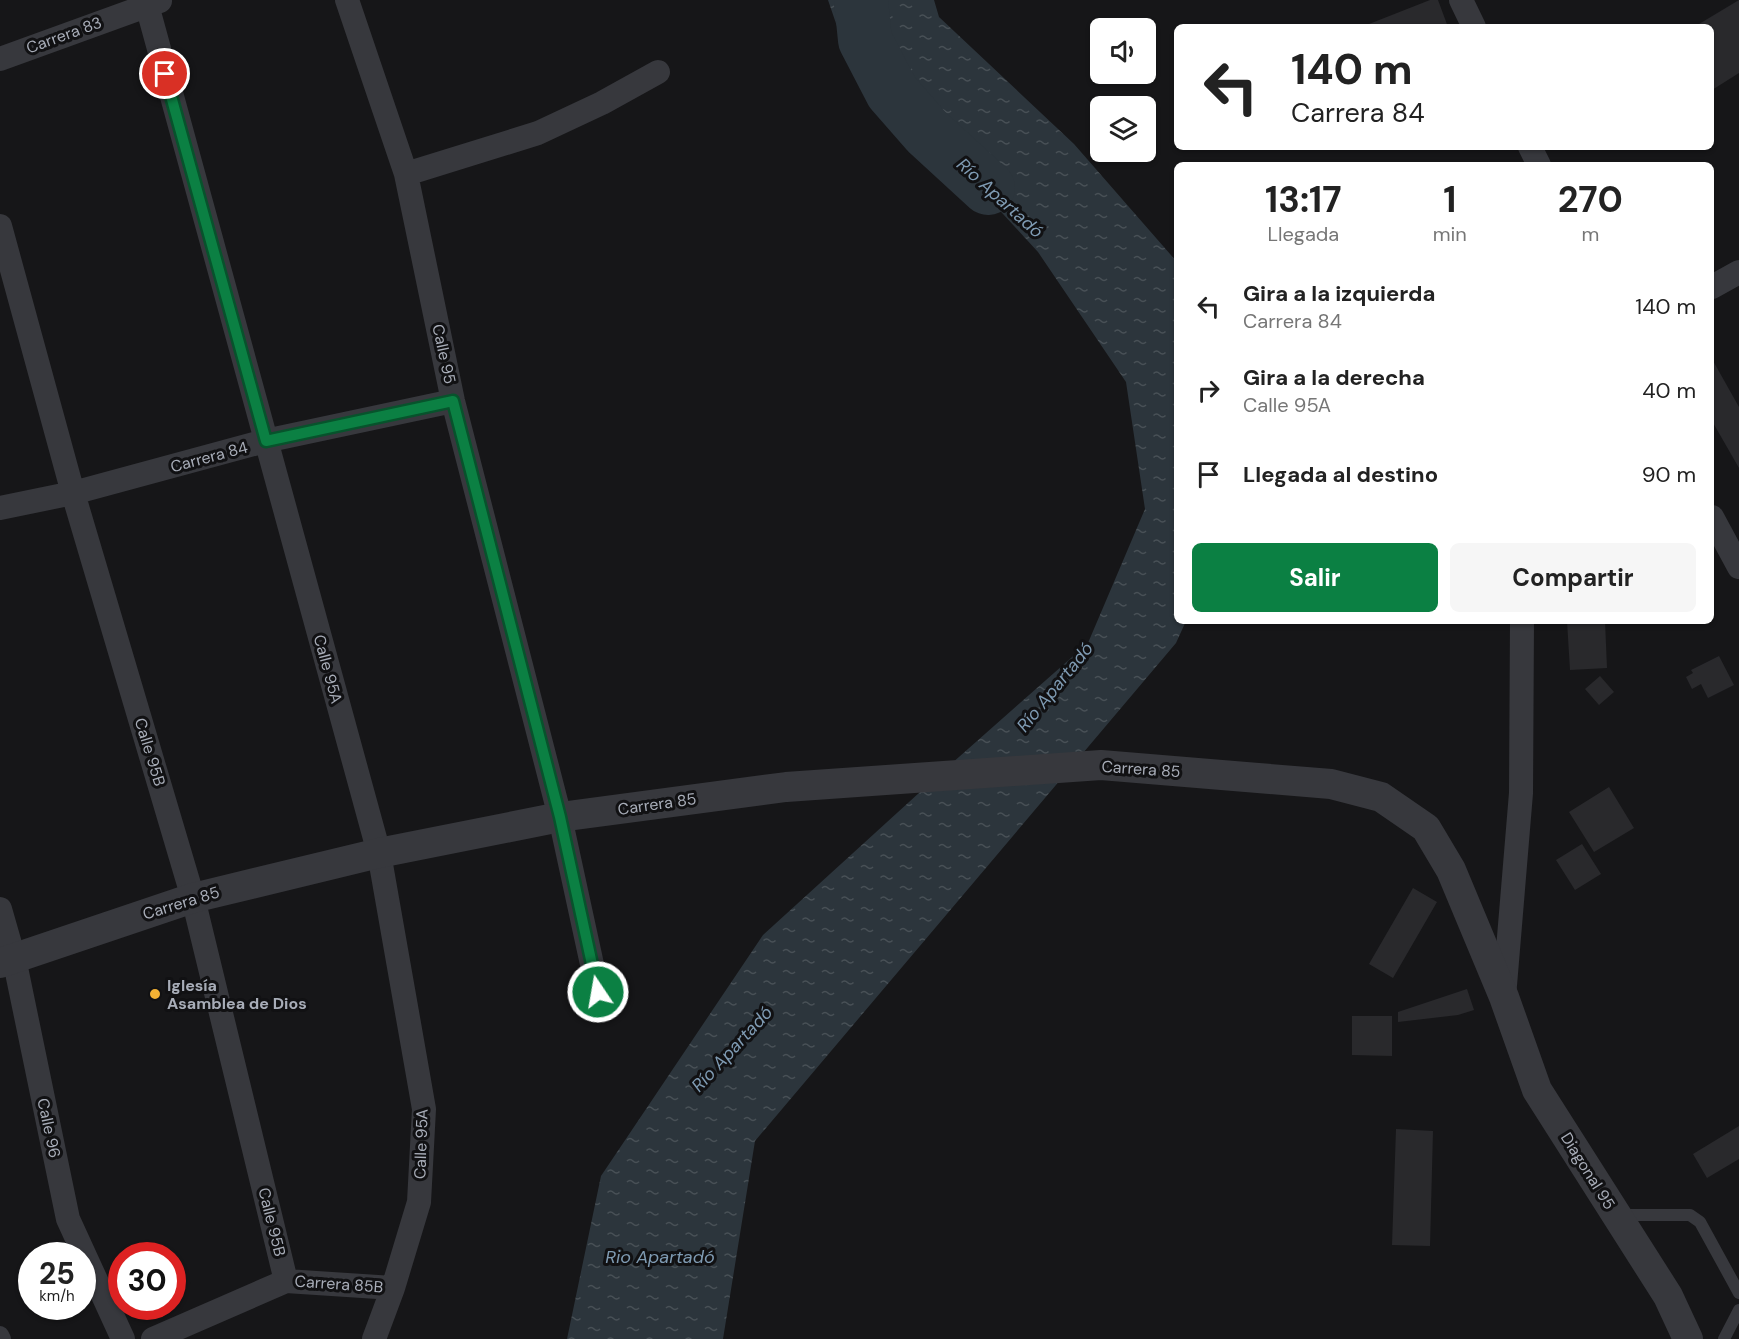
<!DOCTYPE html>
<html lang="es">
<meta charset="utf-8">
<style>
body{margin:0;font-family:"DM Sans",sans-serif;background:#f6f6f6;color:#222;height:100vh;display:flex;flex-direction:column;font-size:22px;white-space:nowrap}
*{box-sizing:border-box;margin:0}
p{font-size:20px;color:#767676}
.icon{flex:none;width:33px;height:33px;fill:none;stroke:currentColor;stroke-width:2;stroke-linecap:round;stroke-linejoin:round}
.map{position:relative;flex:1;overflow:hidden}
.drawer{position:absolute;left:1174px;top:162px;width:540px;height:462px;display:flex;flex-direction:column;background:#fff;border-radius:9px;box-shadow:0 2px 4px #0004}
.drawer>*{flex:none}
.guide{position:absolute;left:1174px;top:24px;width:540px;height:126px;border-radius:9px;box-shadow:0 2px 4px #0004;background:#fff;color:#222;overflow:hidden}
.controls{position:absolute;left:1090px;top:18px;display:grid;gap:12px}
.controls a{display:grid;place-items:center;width:66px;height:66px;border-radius:9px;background:#fff;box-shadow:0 2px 4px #0004;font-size:30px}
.speed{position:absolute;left:18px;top:1242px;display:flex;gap:12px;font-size:30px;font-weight:700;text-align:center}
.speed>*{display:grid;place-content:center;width:78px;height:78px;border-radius:50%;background:#fff;box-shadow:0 2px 4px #0004;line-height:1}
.speed small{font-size:15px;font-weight:400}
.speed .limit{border:9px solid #d22;background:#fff;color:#111}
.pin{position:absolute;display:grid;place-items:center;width:51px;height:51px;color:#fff;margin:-26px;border:3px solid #fff;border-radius:50%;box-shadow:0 2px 6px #0007}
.me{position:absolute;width:66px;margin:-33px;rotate:348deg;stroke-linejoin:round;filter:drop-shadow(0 0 4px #0008)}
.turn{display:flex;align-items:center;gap:21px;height:126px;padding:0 18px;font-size:27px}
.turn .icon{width:78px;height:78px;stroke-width:2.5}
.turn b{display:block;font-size:42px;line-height:51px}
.eta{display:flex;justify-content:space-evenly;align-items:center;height:102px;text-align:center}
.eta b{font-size:36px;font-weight:700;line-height:42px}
.primary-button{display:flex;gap:12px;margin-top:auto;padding:12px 18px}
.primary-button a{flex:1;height:69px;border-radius:9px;background:#0b8043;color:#fff;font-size:24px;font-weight:700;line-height:69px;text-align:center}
.primary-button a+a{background:#f6f6f6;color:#222}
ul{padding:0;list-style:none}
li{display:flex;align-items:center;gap:18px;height:84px;padding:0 18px}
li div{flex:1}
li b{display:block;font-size:22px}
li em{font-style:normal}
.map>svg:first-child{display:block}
.water{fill:url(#water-ripples)}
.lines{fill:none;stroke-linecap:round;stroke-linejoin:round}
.river{stroke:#2c353c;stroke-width:54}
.building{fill:#29292c}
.service{stroke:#37383d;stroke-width:12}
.pedestrian{stroke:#37383d;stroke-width:18}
.minor{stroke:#37383d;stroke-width:24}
.tertiary{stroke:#37383d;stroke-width:30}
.route-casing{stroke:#07532c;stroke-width:15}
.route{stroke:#0b8043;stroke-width:10}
.poi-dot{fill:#f2b134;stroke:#111113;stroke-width:2}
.labels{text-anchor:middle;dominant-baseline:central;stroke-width:6;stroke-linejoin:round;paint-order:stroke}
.street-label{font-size:16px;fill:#a8adb8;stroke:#111113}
.poi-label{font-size:16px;font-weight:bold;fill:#a8adb8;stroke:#111113;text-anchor:start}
.water-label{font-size:18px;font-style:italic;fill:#7f9bb3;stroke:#111113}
</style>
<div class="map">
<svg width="1739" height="1339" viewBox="0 0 1739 1339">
<defs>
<pattern id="water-ripples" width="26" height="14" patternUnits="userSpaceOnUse" patternTransform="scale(1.5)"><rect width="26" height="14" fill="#2c353c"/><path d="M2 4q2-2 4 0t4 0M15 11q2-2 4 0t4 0" fill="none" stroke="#485056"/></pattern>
</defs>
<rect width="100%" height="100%" fill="#161618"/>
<!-- water -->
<path class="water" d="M 828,0 L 934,0 L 939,17 L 1074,144 L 1177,262 L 1178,621 L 1186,621 L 1176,643 L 755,1141 L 723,1339 L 567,1339 L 601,1176 L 763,935 L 942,772 L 1088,643 L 1145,509 L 1126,382 L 1038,252 L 841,38 Z"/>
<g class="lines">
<!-- river -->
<path class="river" d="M 861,0 L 865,40 L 892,92 L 927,132 L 988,188"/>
</g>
<!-- building -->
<path class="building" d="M 1430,0 L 1438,0 L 1448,27 L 1371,27 L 1369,24 Z
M 1739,0 L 1739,73 L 1712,90 L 1712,27 L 1694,27 Z
M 1712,359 L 1739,407 L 1739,468 L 1712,421 Z
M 1567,621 L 1605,621 L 1607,668 L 1570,670 Z
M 1719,656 L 1734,685 L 1708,698 L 1701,684 L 1692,689 L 1686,677 L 1693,673 L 1691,670 Z
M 1600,676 L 1614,692 L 1599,705 L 1585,689 Z
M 1609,787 L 1634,828 L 1594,852 L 1569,812 Z
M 1582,844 L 1601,874 L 1575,890 L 1556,860 Z
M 1413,888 L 1437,902 L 1393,978 L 1369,964 Z
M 1467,989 L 1474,1010 L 1458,1015 L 1398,1022 L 1398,1012 Z
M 1352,1016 L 1392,1016 L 1392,1056 L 1352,1055 Z
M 1739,1126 L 1739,1159 L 1707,1178 L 1693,1154 Z
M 1396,1129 L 1433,1131 L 1430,1246 L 1392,1245 Z"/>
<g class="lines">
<!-- service -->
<path class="service" d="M 1620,1215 L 1690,1215 L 1700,1222 L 1739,1293
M 1724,1339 L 1739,1310"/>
<!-- pedestrian -->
<path class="pedestrian" d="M 0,1335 L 2,1339"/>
<!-- minor -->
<path class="minor" d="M 347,0 L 406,174 L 453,401 L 560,817 L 598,992
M 1461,0 L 1474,27
M 147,5 L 379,853 L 424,1109 L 419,1202 L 393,1288 L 374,1339
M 0,59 L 160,1
M 1530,147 L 1539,165
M 406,174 L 538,133 L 602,103 L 658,72
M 0,226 L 73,493 L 193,898 L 286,1281
M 1712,287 L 1739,272
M 0,508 L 73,493 L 265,441 L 453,401
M 1712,517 L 1739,567
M 0,909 L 14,958 L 68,1219 L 123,1339
M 1504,997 L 1521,793 L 1522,621
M 153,1339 L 286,1281 L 393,1288"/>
<!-- tertiary -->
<path class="tertiary" d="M 0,963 L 193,898 L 379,853 L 560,817 L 786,787 L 1101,765 L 1331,784 L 1381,797 L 1426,828 L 1451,870 L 1504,997 L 1537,1090 L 1668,1296 L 1688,1339"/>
</g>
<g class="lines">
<!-- route casing -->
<g class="route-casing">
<path id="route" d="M 165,74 L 266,441 L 453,401 L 560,817 L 598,992"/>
</g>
<!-- route -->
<use href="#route" class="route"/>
</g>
<!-- markers -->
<circle class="poi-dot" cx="155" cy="994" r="6"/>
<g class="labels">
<!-- street labels -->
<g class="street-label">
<text transform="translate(64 35) rotate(-20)">Carrera 83</text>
<text transform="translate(444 354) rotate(78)">Calle 95</text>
<text transform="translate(209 457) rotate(-15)">Carrera 84</text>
<text transform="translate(328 669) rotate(75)">Calle 95A</text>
<text transform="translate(150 752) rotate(73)">Calle 95B</text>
<text transform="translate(1141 769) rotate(4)">Carrera 85</text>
<text transform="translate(657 804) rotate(-8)">Carrera 85</text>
<text transform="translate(181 903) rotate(-17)">Carrera 85</text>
<text transform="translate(49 1128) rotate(78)">Calle 96</text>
<text transform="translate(421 1144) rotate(-88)">Calle 95A</text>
<text transform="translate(1588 1171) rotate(58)">Diagonal 95</text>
<text transform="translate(272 1222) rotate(76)">Calle 95B</text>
<text transform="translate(339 1284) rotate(4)">Carrera 85B</text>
</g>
<!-- poi labels -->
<g class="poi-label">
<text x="167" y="985">Iglesía<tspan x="167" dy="18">Asamblea de Dios</tspan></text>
</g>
<!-- water labels -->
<g class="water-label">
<text transform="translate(1000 198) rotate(42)">Río Apartadó</text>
<text transform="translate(1055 687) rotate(-51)">Río Apartadó</text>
<text transform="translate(732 1049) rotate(-47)">Río Apartadó</text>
<text x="660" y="1257">Rio Apartadó</text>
</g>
</g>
</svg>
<div class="controls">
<a><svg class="icon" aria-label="sound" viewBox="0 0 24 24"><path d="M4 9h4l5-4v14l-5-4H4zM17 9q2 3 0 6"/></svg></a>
<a><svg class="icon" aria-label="layers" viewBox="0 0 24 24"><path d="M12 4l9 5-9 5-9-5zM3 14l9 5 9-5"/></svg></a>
</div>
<div class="speed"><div>25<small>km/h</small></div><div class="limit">30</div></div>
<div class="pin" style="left:165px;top:74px;background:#d93025"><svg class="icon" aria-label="arrive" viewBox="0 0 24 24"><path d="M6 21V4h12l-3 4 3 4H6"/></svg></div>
<svg class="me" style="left:598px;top:992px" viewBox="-20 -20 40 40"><circle r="17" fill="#0b8043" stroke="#fff" stroke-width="3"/><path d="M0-11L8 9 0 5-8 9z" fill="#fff"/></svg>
<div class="guide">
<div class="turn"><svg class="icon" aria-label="left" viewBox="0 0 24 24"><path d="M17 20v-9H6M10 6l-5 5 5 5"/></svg><div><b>140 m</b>Carrera 84</div></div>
</div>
<section class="drawer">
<div class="eta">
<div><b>13:17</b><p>Llegada</p></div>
<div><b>1</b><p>min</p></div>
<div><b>270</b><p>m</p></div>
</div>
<ul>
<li><svg class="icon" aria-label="left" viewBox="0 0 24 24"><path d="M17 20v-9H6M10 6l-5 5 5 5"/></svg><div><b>Gira a la izquierda</b><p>Carrera 84</p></div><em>140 m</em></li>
<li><svg class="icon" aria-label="right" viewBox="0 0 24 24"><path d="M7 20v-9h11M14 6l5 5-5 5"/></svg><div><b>Gira a la derecha</b><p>Calle 95A</p></div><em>40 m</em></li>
<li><svg class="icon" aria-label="arrive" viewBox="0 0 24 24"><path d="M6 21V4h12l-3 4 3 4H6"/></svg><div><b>Llegada al destino</b></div><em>90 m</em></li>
</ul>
<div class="primary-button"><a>Salir</a><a>Compartir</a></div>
</section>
</div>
